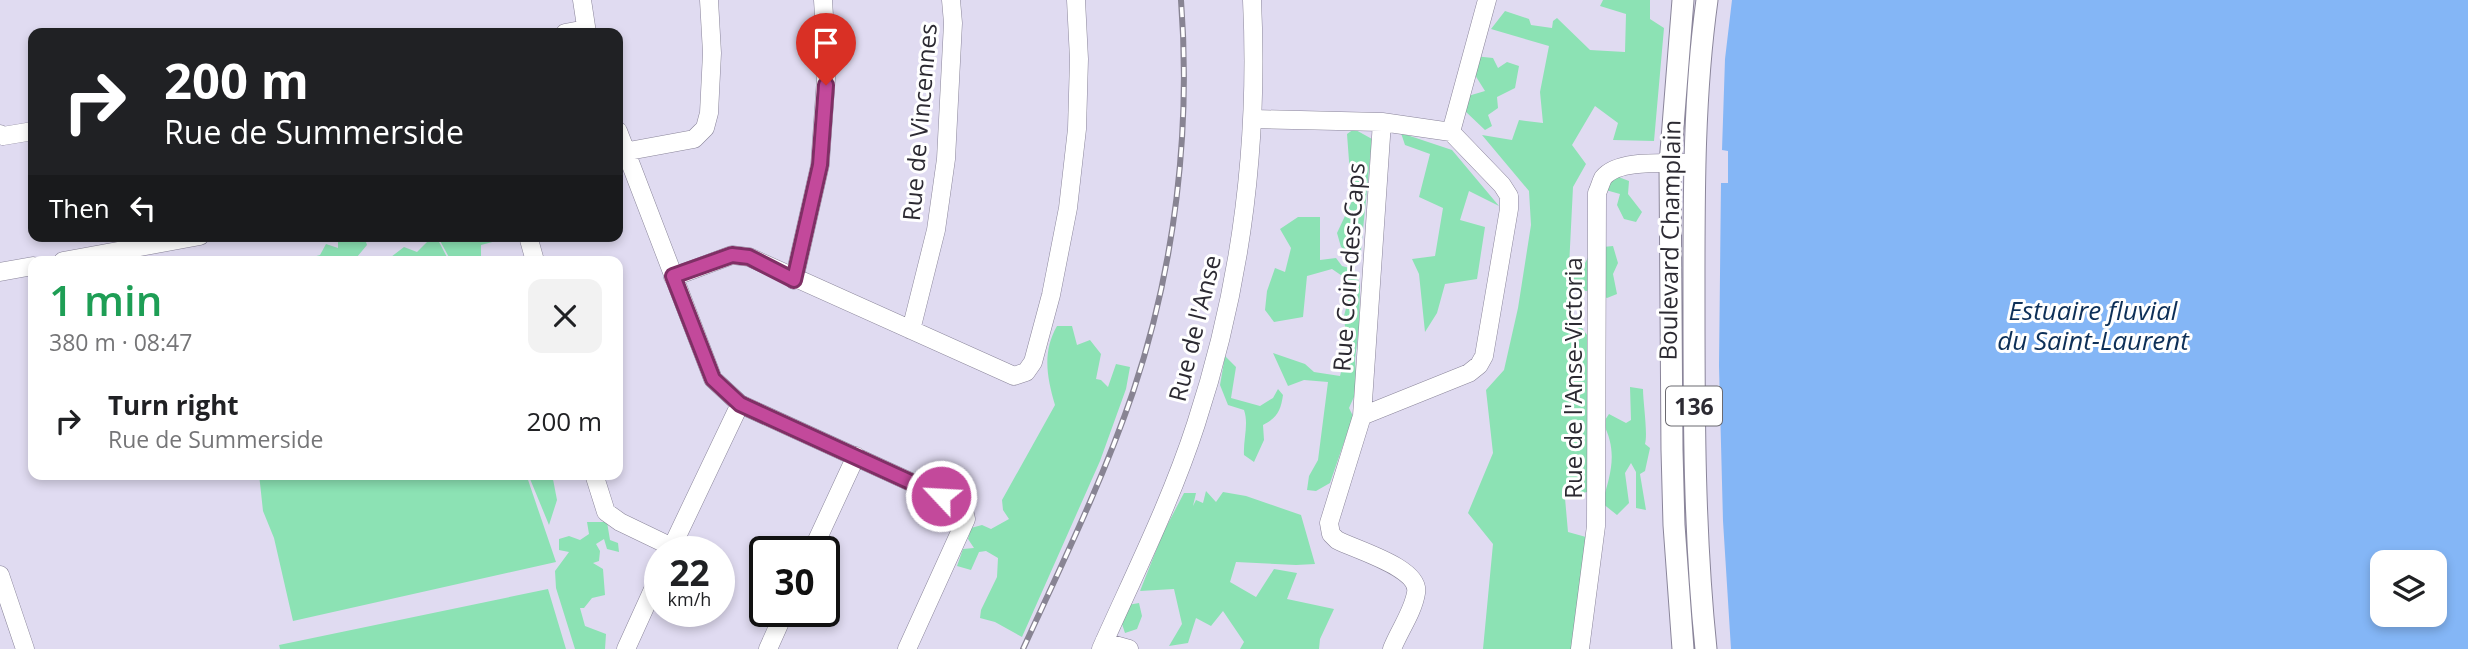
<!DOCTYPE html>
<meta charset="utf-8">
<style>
body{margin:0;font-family:"Open Sans",sans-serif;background:#f2f2f2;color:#202124;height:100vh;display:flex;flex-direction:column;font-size:26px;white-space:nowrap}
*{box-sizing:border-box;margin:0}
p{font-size:23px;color:#757577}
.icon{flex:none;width:38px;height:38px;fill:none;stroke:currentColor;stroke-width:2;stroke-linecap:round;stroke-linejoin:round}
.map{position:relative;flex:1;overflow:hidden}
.side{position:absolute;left:28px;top:256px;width:595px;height:224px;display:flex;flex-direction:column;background:#fff;border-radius:14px;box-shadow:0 4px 10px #0003}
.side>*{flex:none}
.top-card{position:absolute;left:28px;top:28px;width:595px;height:214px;border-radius:14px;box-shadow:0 4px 10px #0003;background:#202124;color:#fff;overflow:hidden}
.buttons{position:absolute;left:2370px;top:550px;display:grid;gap:14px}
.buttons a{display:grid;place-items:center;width:77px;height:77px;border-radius:14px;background:#fff;box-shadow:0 4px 10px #0003;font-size:35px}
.speed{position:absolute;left:644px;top:536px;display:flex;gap:14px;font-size:35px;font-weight:700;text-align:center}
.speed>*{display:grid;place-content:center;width:91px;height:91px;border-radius:50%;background:#fff;box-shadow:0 4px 10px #0003;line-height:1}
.speed small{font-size:18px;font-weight:400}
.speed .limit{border:4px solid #111;border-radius:10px;background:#fff;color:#111}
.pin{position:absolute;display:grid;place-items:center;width:60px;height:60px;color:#fff;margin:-72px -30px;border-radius:50% 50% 50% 0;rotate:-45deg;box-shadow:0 0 7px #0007}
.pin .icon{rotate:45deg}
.me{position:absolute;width:77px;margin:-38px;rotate:295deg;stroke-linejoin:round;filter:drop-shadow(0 0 5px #0008)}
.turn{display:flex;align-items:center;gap:24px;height:147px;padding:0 21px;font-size:32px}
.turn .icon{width:91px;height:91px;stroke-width:2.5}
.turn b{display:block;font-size:49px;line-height:60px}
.then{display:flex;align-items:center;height:66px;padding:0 21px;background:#0003;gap:14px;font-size:26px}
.round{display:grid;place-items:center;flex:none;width:74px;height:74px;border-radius:14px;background:#f2f2f2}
.headline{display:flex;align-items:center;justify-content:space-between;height:119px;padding:0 21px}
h1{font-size:42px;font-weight:600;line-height:52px;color:#1e9e55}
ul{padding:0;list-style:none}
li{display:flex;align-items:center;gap:21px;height:91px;padding:0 21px}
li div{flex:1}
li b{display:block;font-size:26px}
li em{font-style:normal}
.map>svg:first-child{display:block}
.green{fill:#8ce2b4}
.water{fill:#84b6f6;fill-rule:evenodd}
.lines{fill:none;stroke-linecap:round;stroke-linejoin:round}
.minor-casing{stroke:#8a859a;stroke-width:19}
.major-casing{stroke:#8a859a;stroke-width:23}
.minor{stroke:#fff;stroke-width:18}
.major{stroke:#fff;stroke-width:21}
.rail-casing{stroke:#888493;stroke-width:6}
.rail{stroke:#fff;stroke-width:3.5;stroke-dasharray:10;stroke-linecap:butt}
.route-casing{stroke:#7f2f65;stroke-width:18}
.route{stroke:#c3499b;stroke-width:12}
.labels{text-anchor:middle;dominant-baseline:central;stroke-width:6;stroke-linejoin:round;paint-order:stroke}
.shield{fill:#fff;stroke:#6b6a70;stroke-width:2}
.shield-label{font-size:23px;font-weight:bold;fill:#2c2a32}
.street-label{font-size:24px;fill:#2c2a32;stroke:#fff}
.water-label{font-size:26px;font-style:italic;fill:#0e3058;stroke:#fff}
</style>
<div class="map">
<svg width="2468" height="649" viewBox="0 0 2468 649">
<rect width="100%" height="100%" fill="#e0dbf1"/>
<!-- green -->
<path class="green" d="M 1603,0 L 1650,0 L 1650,19 L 1664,28 L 1654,141 L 1613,140 L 1618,123 L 1595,106 L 1572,145 L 1586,164 L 1573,187 L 1567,307 L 1587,335 L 1587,492 L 1565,498 L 1568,532 L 1586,537 L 1581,587 L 1572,649 L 1483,649 L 1493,544 L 1468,513 L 1493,453 L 1486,390 L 1504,370 L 1518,308 L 1531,225 L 1529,191 L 1482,135 L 1512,140 L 1519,120 L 1543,123 L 1540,92 L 1549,46 L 1491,29 L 1505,11 L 1529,19 L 1531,25 L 1552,28 L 1553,21 L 1557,18 L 1590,50 L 1625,52 L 1626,14 L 1600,6 Z
M 1474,56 L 1493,58 L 1498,68 L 1507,62 L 1519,66 L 1515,88 L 1497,97 L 1498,108 L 1488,115 L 1492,126 L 1485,130 L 1465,111 L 1468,96 L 1485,91 L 1475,75 Z
M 1354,129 L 1372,139 L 1360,260 L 1341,247 L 1337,233 L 1352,201 L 1347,134 Z
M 1401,133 L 1452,150 L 1499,206 L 1469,191 L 1460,220 L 1485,227 L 1477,279 L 1445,284 L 1437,313 L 1425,332 L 1419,274 L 1412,259 L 1435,256 L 1443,208 L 1419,197 L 1430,154 L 1405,145 Z
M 1616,176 L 1629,181 L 1628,194 L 1642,212 L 1636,222 L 1624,219 L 1617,205 L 1620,194 L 1602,189 Z
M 1298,217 L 1320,217 L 1320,260 L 1336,258 L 1342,266 L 1354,269 L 1360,285 L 1359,328 L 1355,359 L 1357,390 L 1349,408 L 1353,416 L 1330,483 L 1316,491 L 1307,490 L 1309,476 L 1318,460 L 1328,382 L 1304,380 L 1288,386 L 1273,353 L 1305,364 L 1314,372 L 1340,376 L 1347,348 L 1344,316 L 1351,289 L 1348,280 L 1332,269 L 1307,276 L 1303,317 L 1274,322 L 1265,310 L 1267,291 L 1275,268 L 1285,272 L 1291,248 L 1280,229 Z
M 338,236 L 364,236 L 367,245 L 357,257 L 360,261 L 299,261 L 320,255 L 326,244 L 338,248 Z
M 433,236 L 438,240 L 449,261 L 377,261 L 391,257 L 404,247 L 417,252 Z
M 498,236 L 500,240 L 481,245 L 481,261 L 451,261 L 438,237 Z
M 1613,246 L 1618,263 L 1613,274 L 1617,294 L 1607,298 L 1596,293 L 1572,288 L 1570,263 L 1584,265 L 1593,248 Z
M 1057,326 L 1072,326 L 1077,345 L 1090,340 L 1101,354 L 1096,379 L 1101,380 L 1108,387 L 1116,364 L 1130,367 L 1126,389 L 1100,461 L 1022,637 L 995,622 L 980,618 L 981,610 L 997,577 L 998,558 L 986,551 L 979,552 L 971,570 L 957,566 L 963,549 L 974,548 L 968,539 L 971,528 L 982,525 L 991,529 L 1009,519 L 1003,510 L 1002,500 L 1055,405 C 1047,378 1042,352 1057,326 Z
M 1225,356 L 1236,367 L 1231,398 L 1260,406 L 1273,398 L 1278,389 L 1283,395 C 1281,410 1277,418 1263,425 L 1264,440 L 1254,462 L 1244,455 C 1243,440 1249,424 1244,410 L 1228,405 L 1220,385 Z
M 1630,387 L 1643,389 C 1643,402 1648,434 1645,444 L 1650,448 L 1645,471 L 1640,474 L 1646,510 L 1636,508 L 1636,472 L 1631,463 L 1625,473 L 1629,503 L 1617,515 L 1602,503 C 1611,473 1618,452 1603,423 L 1609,414 L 1626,423 L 1631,420 Z
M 259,474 L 526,474 L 556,562 L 293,621 L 274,538 L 263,511 Z
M 528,474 L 552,474 L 557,500 L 549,525 Z
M 1206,491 L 1216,502 L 1223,492 L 1246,496 L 1301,515 L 1315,564 L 1296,565 L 1236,562 L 1230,582 L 1256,597 L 1274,569 L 1297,573 L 1287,599 L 1334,609 L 1320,639 L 1319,649 L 1240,649 L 1244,642 L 1223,611 L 1211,626 L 1196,618 L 1188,643 L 1169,646 L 1182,624 L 1174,589 L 1140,591 L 1163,533 L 1184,493 L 1196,493 L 1193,506 L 1196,500 L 1203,503 Z
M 587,522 L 607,522 L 610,540 L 618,543 L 619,552 L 607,549 L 604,539 L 596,544 L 600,551 L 599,561 L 593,563 L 603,569 L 605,595 L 592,598 L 584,608 L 580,608 L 585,626 L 606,634 L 605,649 L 575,649 L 556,588 L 555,571 L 569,552 L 559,550 L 559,539 L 569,536 L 580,540 L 589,534 Z
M 548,589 L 566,649 L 280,649 L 279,645 Z
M 1139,603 L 1142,616 L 1137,629 L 1125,633 L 1121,621 L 1128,605 Z"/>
<!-- water -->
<path class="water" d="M 1732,0 L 2468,0 L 2468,649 L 1731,649 L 1723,521 L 1719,366 L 1721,183 L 1728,183 L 1728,151 L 1722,150 L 1725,59 ZM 2382,562 L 2434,562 L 2434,614 L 2382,614 Z"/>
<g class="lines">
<!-- minor casing -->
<g class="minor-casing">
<path id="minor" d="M 582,0 L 587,33
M 565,33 L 586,29
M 1254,119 L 1382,122 L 1451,132
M 618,131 L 713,379 L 740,404 L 963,506 L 966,519 L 907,649
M 0,134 L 3,136 L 33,131
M 618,153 L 694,139 L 705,128 L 709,113 L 712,53 L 709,0
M 528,236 L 535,261
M 63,261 L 200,236
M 0,272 L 33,266
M 673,277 L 732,255 L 749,257 L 1014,376 L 1026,372 L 1033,362 L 1051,295 L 1068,208 L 1077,129 L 1079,59 L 1076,0
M 794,280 L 820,165 L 827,64 L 823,0
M 911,330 L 936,230 L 946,159 L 953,23 L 951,0
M 1362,416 L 1382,122
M 594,474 L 606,512 L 620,522 L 672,547
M 670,551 L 740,404
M 812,551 L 856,456
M 0,575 L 25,649
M 1104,642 L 1129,649
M 626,649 L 660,574
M 768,649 L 785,611
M 1101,649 C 1134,575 1171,501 1196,424 C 1241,287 1259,144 1252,0
M 1392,649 C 1399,631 1413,612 1416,593 C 1421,568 1356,550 1337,540 L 1331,534 L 1329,523 L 1362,416 L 1469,373 L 1479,365 L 1484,356 L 1509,209 L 1509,196 L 1502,185 L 1451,132 L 1487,0
M 1580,649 L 1596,526 L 1597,193 C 1599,189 1601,182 1603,178 C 1618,158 1671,164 1694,163"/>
</g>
<!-- major casing -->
<g class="major-casing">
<path id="major" d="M 1683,0 L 1670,164 L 1672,450 L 1674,525 L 1683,649
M 1706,649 C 1694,534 1694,419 1694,303 C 1694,202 1693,101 1707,0"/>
</g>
<!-- minor -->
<use href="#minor" class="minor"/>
<!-- major -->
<use href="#major" class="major"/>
<!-- rail casing -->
<g class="rail-casing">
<path id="rail" d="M 1023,649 C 1062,564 1103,480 1133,392 C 1175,267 1191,131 1181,0"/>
</g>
<!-- rail -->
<use href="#rail" class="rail"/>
</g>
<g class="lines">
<!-- route casing -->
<g class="route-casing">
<path id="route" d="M 826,85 L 820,165 L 794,280 L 749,257 L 732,255 L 673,276 L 713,379 L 740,404 L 941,496"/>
</g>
<!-- route -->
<use href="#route" class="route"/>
</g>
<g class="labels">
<!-- shield labels -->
<rect class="shield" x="1666" y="386.5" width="56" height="39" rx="5"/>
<g class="shield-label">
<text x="1694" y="406">136</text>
</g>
<!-- street labels -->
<g class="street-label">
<text transform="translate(919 122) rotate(-85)">Rue de Vincennes</text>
<text transform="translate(1669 240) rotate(-89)">Boulevard Champlain</text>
<text transform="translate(1348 267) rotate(-86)">Rue Coin-des-Caps</text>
<text transform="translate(1194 328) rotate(-76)">Rue de l'Anse</text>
<text transform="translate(1572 378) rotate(-90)">Rue de l'Anse-Victoria</text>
</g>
<!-- water labels -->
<g class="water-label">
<text x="2093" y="310">Estuaire fluvial<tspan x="2093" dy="30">du Saint-Laurent</tspan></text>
</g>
</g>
</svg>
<div class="buttons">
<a><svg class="icon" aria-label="layers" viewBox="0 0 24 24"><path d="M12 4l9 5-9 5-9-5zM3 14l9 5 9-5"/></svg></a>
</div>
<div class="speed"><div>22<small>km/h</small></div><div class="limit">30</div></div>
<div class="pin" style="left:826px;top:85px;background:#d93025"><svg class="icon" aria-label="arrive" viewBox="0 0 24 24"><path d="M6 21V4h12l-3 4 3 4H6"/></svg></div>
<svg class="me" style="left:941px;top:496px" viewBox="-20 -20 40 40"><circle r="17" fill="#c3499b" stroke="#fff" stroke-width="3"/><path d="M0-11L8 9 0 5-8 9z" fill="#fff"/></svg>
<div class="top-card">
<div class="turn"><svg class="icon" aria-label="right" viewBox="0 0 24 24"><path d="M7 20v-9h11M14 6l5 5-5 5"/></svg><div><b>200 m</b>Rue de Summerside</div></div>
<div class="then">Then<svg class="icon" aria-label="left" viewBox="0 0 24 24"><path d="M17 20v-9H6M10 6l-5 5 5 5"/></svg></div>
</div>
<section class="side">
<div class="headline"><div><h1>1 min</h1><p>380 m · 08:47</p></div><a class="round"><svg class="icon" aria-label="close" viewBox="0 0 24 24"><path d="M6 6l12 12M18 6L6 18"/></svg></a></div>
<ul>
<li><svg class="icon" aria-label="right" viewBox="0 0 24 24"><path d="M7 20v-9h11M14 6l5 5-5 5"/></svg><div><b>Turn right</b><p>Rue de Summerside</p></div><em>200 m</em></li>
</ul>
</section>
</div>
